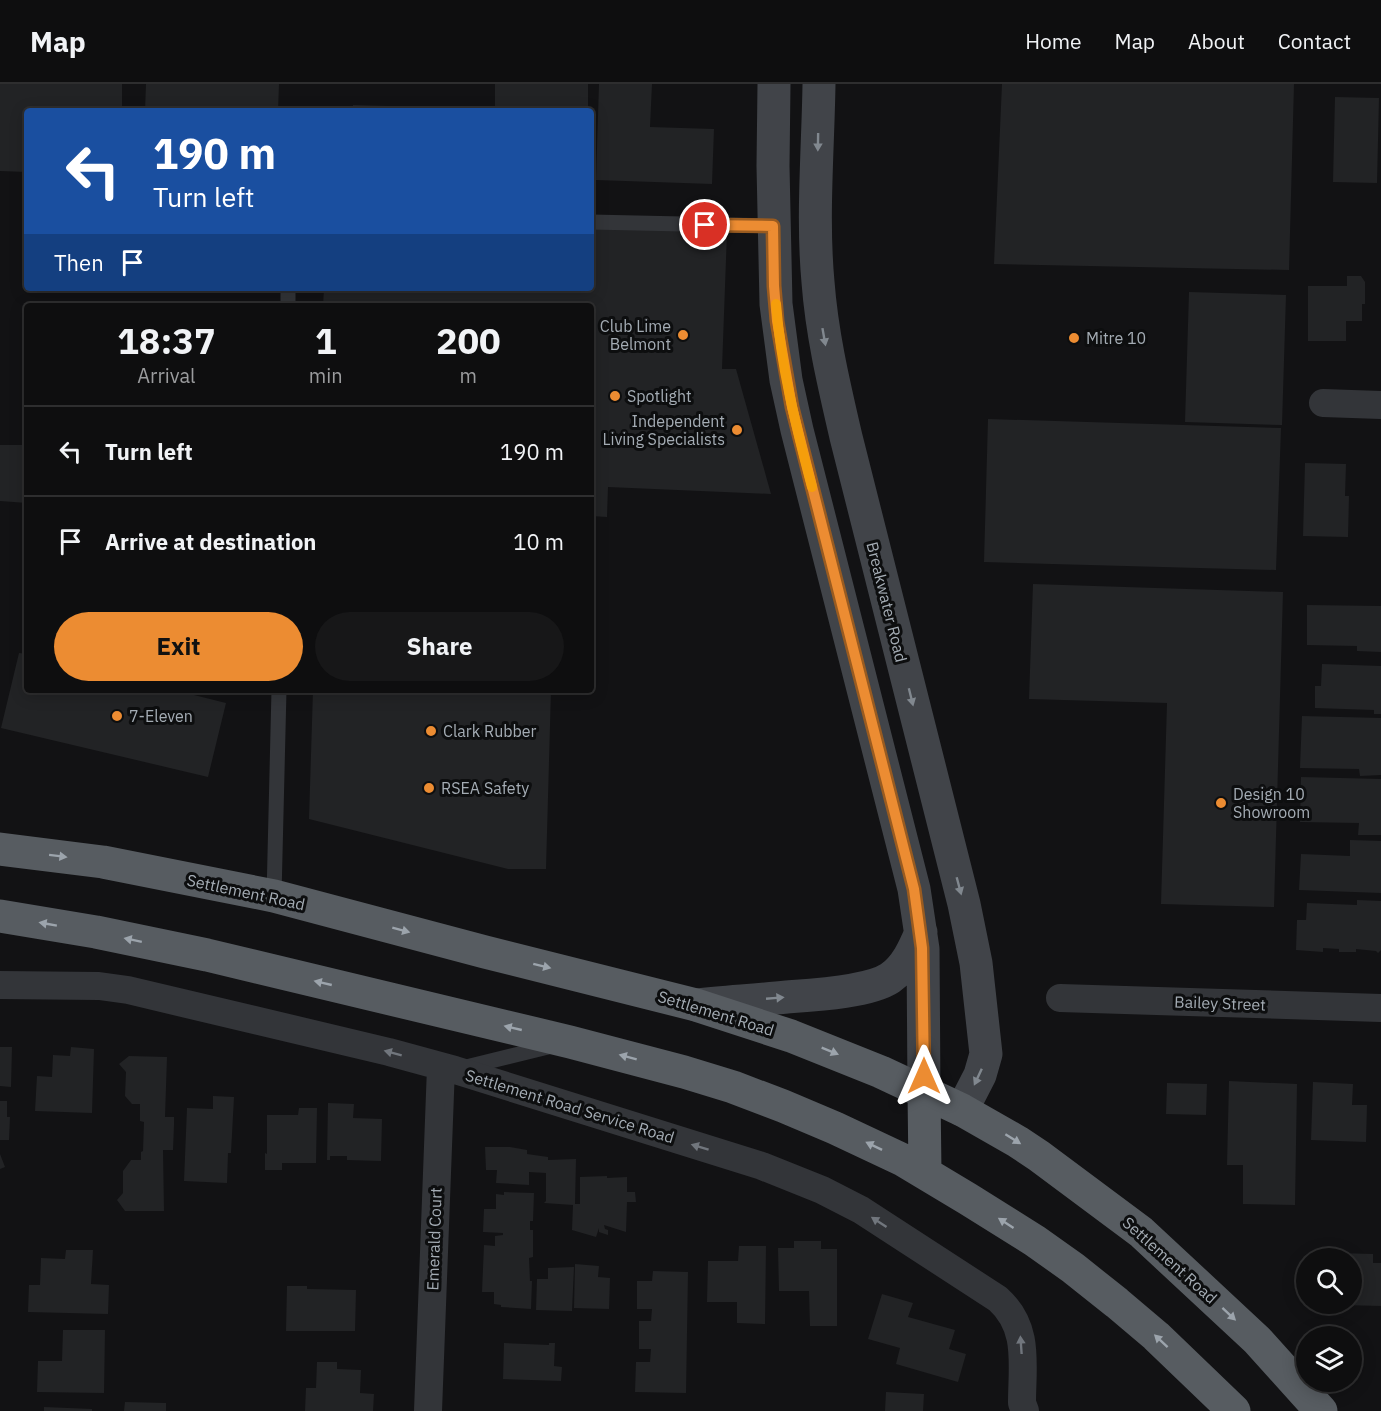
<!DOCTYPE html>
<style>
body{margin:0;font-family:"IBM Plex Sans",sans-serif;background:#171718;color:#f1f3f6;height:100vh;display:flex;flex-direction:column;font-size:22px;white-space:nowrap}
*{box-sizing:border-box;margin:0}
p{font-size:20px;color:#9b9c9e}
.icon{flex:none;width:33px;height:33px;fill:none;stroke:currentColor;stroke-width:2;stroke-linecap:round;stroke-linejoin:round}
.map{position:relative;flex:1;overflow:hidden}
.details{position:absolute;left:24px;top:219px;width:570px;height:390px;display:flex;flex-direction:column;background:#0e0e0f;border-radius:6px;box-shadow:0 3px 15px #0003,0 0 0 2px #2e2e2f}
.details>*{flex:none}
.banner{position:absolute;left:24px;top:24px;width:570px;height:183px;border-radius:6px;box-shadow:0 3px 15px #0003,0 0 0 2px #2e2e2f;background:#1a4fa0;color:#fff;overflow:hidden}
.tools{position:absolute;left:1296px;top:1164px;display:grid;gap:12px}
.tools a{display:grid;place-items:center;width:66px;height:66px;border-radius:50%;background:#0e0e0f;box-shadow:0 3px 15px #0003,0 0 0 2px #2e2e2f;font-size:30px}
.pin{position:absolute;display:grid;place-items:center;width:51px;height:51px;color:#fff;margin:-26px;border:3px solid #fff;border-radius:50%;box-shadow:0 2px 6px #0007}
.me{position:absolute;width:66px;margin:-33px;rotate:0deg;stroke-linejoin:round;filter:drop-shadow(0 0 4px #0008)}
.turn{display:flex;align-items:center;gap:21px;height:126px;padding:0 30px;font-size:27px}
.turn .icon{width:78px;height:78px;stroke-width:2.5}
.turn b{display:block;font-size:42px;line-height:51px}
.then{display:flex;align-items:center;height:57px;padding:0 30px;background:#0003;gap:12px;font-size:22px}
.eta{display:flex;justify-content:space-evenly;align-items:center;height:102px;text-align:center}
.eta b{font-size:36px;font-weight:700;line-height:42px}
.action{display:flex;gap:12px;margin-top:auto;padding:12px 30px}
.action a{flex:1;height:69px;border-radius:36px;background:#ec8c32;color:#111;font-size:24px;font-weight:700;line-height:69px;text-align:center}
.action a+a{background:#171718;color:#f1f3f6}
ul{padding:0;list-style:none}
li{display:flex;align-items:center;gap:18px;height:90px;padding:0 30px;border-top:2px solid #2e2e2f}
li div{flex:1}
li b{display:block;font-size:22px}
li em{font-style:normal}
header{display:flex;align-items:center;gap:36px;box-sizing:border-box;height:84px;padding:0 30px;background:#0e0e0f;border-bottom:2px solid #2e2e2f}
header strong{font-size:28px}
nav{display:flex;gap:33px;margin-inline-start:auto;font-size:21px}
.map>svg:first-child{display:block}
.building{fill:#222325}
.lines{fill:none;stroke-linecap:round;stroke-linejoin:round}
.service{stroke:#333539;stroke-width:15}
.minor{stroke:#333539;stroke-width:28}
.secondary{stroke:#414449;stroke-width:33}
.trunk{stroke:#575c61;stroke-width:33}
.oneway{fill:#81888f}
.oneway2{fill:#9ca4ac}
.oneway3{fill:#71767d}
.route-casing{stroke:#995b20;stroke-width:15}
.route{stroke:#ec8c32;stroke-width:10}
.slow{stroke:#f59e0b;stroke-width:10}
.poi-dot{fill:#ec8c32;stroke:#0d0e0f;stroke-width:2}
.labels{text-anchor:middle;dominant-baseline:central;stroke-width:6;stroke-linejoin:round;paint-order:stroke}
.poi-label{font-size:16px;fill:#a4acb4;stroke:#0d0e0f;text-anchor:start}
.street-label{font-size:16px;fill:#a4acb4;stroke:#0d0e0f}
</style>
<header>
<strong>Map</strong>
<nav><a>Home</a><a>Map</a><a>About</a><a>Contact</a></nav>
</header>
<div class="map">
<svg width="1381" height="1327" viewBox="0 0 1381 1327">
<rect width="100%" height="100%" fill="#121214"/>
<!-- building -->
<path class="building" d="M 0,0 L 122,0 L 122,27 L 27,27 L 27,88 L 0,87 Z
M 146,0 L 279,0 L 278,27 L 145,27 Z
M 495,0 L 588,0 L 588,27 L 353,27 L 353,21 L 495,25 Z
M 599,0 L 652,0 L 650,43 L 714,45 L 712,100 L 596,96 Z
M 1002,0 L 1294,0 L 1289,186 L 994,180 Z
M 1335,13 L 1379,14 L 1377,99 L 1333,98 Z
M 591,144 L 727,148 L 722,285 L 736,285 L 771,410 L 608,403 L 607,433 L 591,432 L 591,222 L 323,222 L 324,204 L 591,204 Z
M 1347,192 L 1361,192 L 1365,198 L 1365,220 L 1362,220 L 1362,237 L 1346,237 L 1346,257 L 1308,257 L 1308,202 L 1347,202 Z
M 1189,208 L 1286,211 L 1282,341 L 1185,338 Z
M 988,335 L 1281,344 L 1276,486 L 984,478 Z
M 0,361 L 27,361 L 27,419 L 0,417 Z
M 1305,379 L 1346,380 L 1345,412 L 1349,412 L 1348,453 L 1303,452 Z
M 1033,500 L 1283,508 L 1274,823 L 1161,820 L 1167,619 L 1029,615 Z
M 1307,521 L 1381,522 L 1381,568 L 1357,567 L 1357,562 L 1307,561 Z
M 19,569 L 27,570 L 27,606 L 174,606 L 226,619 L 208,693 L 1,644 Z
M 1322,580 L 1381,582 L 1381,630 L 1374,630 L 1374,626 L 1315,624 L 1315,602 L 1321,602 Z
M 313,606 L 551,606 L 546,785 L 508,785 L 309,735 Z
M 1302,632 L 1381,634 L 1381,691 L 1360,692 L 1359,685 L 1300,684 Z
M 1301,693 L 1381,695 L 1381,751 L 1358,751 L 1359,739 L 1300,738 Z
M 1350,756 L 1381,757 L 1381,809 L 1299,806 L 1301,770 L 1350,772 Z
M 1357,816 L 1381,817 L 1381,866 L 1378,869 L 1376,867 L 1356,865 L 1356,868 L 1339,868 L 1339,865 L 1323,864 L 1323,868 L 1296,866 L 1297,836 L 1306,836 L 1307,819 L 1357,821 Z
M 0,963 L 12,963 L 11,1003 L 0,1002 Z
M 71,963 L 94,965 L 92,1029 L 35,1027 L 37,992 L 52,993 L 53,971 L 70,972 Z
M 129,972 L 167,973 L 165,1033 L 174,1033 L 174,1041 L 173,1066 L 163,1066 L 164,1127 L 125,1127 L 117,1116 L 123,1109 L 123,1087 L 131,1076 L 141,1076 L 141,1068 L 143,1067 L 144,1038 L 140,1037 L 140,1020 L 132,1020 L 125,1012 L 126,988 L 119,980 Z
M 1229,997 L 1297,1000 L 1295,1121 L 1243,1120 L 1243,1081 L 1227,1081 Z
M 1313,998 L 1353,1000 L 1352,1021 L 1367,1021 L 1366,1058 L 1311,1056 Z
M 1167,999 L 1207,1000 L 1206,1031 L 1166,1030 Z
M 213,1012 L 234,1013 L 231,1069 L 228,1069 L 227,1099 L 184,1097 L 187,1024 L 213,1025 Z
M 0,1017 L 7,1017 L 7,1033 L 10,1033 L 9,1056 L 0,1056 Z
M 328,1019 L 354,1020 L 353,1034 L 382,1035 L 381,1077 L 347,1076 L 347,1072 L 330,1072 L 330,1076 L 327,1076 Z
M 299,1024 L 317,1024 L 316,1079 L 282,1079 L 282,1086 L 265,1086 L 265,1069 L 267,1070 L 267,1031 L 298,1031 Z
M 485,1063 L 510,1063 L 527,1066 L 527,1070 L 548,1073 L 548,1076 L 576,1075 L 575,1120 L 580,1120 L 580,1093 L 607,1092 L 607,1094 L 627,1093 L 627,1108 L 635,1108 L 636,1118 L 627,1118 L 626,1148 L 604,1141 L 605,1145 L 608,1146 L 608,1151 L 599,1148 L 599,1144 L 596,1153 L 572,1146 L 573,1121 L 544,1119 L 546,1117 L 546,1089 L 529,1088 L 529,1101 L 496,1099 L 497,1086 L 486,1086 Z
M 0,1070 L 5,1083 L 0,1085 Z
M 504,1108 L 534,1109 L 533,1137 L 530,1137 L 530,1146 L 533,1146 L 533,1173 L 529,1174 L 530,1197 L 532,1197 L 531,1225 L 501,1223 L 501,1221 L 494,1220 L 494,1208 L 482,1208 L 484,1161 L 495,1162 L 495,1152 L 503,1151 L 503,1149 L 483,1148 L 484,1125 L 496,1125 L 496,1110 L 504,1111 Z
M 794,1157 L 821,1157 L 821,1165 L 837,1165 L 837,1242 L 810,1242 L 809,1207 L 779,1207 L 778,1164 L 794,1164 Z
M 739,1162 L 766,1162 L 765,1240 L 737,1239 L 737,1218 L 707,1218 L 708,1177 L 738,1177 Z
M 66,1166 L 93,1166 L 91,1200 L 109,1201 L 108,1230 L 28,1228 L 29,1201 L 40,1201 L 41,1174 L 65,1175 Z
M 1337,1169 L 1373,1170 L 1373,1179 L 1381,1179 L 1381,1222 L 1343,1221 L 1343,1220 L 1352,1220 L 1352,1174 L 1337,1174 Z
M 575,1180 L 599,1182 L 598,1193 L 610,1194 L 609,1225 L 574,1224 Z
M 574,1183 L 572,1227 L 536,1226 L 537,1195 L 548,1195 L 548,1184 Z
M 653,1187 L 688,1188 L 686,1309 L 635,1308 L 636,1278 L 650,1278 L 651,1265 L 639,1265 L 639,1237 L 651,1237 L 652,1225 L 637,1225 L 637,1197 L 652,1197 Z
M 287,1202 L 307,1202 L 307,1205 L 356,1206 L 355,1247 L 286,1247 Z
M 882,1210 L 913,1219 L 908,1233 L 955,1246 L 949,1265 L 966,1270 L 958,1298 L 896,1280 L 900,1264 L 868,1255 Z
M 63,1246 L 105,1246 L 104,1309 L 37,1308 L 38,1277 L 62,1277 Z
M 504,1259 L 549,1261 L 549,1259 L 555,1259 L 554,1282 L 562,1283 L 561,1297 L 503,1295 Z
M 317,1278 L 337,1278 L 337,1285 L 361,1286 L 360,1309 L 374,1310 L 373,1327 L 305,1327 L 306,1304 L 316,1304 Z
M 886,1308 L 924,1310 L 923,1327 L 885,1327 Z
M 125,1318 L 166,1319 L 166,1327 L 124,1327 Z
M 44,1323 L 92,1325 L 92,1327 L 44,1327 Z"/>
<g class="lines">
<!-- service -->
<path class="service" d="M 591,138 L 773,142
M 288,222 L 288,204
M 274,812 L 279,606
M 462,984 L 552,962"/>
<!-- minor -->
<path class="minor" d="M 1323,319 L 1381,321
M 0,901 L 99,902 L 128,906 L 389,968 L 455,986 L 762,1082 L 822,1106 L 861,1126 L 998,1215 C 1030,1244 1022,1280 1022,1319 L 1025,1327
M 1060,914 L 1381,924
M 428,1327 L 441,983"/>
<!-- secondary -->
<path class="secondary" d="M 774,0 L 773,82 L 776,220 L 786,296 L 797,346 L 914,805 L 923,865 L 924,1008
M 819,0 C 818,65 812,134 818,198 C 822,251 834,301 846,353 L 964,820 L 976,879 L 986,970 L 980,991 L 962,1026
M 696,921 C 726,918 757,916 787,913 C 814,911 869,908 890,894 C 906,883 914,865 921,848"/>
<!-- trunk -->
<path class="trunk" d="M 0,765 L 103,778 L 274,812 L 485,868 L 696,921 L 791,952 L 881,988 L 962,1026 L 1018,1058 L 1039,1072 L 1141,1148 L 1257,1256 L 1321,1327
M 0,832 L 96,848 L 207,871 L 570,958 L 684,988 L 733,1003 L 783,1022 L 835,1044 L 903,1076 L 968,1115 L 1035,1157 L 1073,1184 L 1117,1219 L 1156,1252 L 1234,1327
M 924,1008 L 925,1089"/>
</g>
<!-- one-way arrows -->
<defs><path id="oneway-solid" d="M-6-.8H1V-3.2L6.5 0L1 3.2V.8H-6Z" transform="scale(1.5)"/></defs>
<g class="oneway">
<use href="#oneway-solid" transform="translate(818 58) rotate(91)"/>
<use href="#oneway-solid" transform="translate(824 253) rotate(80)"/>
<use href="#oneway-solid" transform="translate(911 613) rotate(76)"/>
<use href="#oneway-solid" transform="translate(959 802) rotate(75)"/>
<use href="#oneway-solid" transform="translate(775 914) rotate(-5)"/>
<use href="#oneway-solid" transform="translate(978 993) rotate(115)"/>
</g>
<g class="oneway2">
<use href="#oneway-solid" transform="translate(58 772) rotate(7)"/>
<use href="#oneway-solid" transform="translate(48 840) rotate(-170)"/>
<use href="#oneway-solid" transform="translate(401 846) rotate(15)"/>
<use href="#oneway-solid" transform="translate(133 856) rotate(-168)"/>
<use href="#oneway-solid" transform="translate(542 882) rotate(14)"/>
<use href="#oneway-solid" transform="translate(323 899) rotate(-167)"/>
<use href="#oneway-solid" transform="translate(513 944) rotate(-167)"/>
<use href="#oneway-solid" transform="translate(830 967) rotate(22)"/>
<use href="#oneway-solid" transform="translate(628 973) rotate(-165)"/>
<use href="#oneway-solid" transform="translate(1013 1055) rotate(32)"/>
<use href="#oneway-solid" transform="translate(874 1062) rotate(-154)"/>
<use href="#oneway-solid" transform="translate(1006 1139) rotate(-147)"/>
<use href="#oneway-solid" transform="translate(1229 1230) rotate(43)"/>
<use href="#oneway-solid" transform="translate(1161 1257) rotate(-137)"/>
</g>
<g class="oneway3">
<use href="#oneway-solid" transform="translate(393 969) rotate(-165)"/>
<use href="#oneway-solid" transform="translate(700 1063) rotate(-163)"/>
<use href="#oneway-solid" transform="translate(879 1138) rotate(-147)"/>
<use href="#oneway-solid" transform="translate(1021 1261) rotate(-94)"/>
</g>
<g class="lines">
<!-- route casing -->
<g class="route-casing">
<path id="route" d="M 705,141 L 773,142 L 774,202 L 777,237 L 792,323 L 914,805 L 922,864 L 924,992"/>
</g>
<!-- route -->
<use href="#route" class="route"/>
<!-- slow -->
<path class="slow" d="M 776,220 C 781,282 796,343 812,403"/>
</g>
<!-- markers -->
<g class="poi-dot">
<circle cx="683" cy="251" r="6"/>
<circle cx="1074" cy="254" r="6"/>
<circle cx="615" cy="312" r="6"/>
<circle cx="737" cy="346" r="6"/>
<circle cx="117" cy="632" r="6"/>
<circle cx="431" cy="647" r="6"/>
<circle cx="429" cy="704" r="6"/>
<circle cx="1221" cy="719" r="6"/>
</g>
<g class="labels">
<!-- poi labels -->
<g class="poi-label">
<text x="671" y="242" text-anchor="end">Club Lime<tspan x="671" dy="18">Belmont</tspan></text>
<text x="1086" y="254">Mitre 10</text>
<text x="627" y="312">Spotlight</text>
<text x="725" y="337" text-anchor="end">Independent<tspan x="725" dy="18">Living Specialists</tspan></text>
<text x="129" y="632">7-Eleven</text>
<text x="443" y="647">Clark Rubber</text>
<text x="441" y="704">RSEA Safety</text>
<text x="1233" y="710">Design 10<tspan x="1233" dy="18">Showroom</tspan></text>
</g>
<!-- street labels -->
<g class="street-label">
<text transform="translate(887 518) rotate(76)">Breakwater Road</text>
<text transform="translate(246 808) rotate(12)">Settlement Road</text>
<text transform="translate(1220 919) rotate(2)">Bailey Street</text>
<text transform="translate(716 929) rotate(17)">Settlement Road</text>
<text transform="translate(570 1022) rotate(17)">Settlement Road Service Road</text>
<text transform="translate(434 1155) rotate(-88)">Emerald Court</text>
<text transform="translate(1170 1176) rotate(42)">Settlement Road</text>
</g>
</g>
</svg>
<div class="tools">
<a><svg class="icon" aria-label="search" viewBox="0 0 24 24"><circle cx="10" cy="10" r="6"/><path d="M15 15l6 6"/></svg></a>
<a><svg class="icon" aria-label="layers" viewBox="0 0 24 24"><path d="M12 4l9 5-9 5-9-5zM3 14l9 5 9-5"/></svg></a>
</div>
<div class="pin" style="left:705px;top:141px;background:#d93025"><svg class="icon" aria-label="arrive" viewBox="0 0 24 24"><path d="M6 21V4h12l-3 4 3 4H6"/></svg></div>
<svg class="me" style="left:924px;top:992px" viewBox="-20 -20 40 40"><path d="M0-17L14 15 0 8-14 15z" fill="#ec8c32" stroke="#fff" stroke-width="4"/></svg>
<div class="banner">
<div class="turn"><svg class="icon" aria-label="left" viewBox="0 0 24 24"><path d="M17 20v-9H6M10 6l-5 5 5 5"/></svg><div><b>190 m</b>Turn left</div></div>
<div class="then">Then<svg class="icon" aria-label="arrive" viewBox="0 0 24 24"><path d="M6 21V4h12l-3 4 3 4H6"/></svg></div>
</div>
<section class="details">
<div class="eta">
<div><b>18:37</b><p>Arrival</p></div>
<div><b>1</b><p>min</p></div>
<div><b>200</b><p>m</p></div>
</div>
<ul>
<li><svg class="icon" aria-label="left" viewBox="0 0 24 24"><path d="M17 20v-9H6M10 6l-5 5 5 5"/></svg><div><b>Turn left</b></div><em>190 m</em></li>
<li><svg class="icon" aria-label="arrive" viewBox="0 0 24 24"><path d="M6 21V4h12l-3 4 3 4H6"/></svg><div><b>Arrive at destination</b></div><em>10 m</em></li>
</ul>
<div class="action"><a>Exit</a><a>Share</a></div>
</section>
</div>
